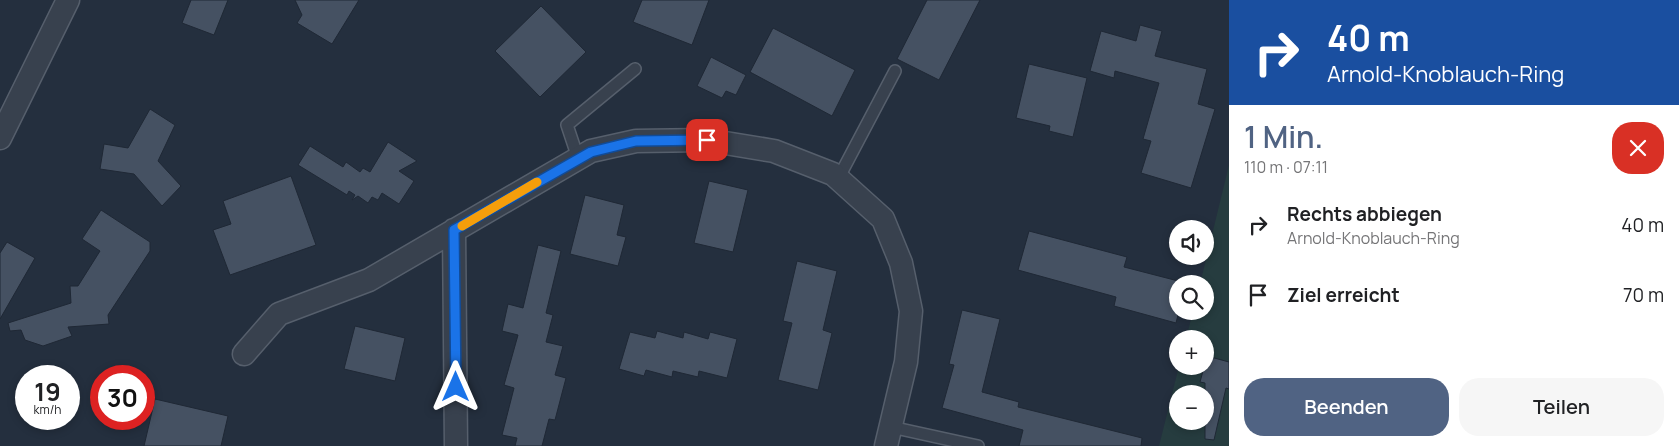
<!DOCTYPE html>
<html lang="de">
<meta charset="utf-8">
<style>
body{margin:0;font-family:Manrope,sans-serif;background:#f6f6f6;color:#202124;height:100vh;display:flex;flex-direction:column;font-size:19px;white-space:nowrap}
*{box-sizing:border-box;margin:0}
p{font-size:16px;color:#757577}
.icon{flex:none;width:28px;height:28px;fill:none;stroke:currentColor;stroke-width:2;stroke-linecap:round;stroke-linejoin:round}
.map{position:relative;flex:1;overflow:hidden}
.drawer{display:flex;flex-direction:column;background:#fff;width:450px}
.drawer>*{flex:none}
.banner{background:#1a4fa0;color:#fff;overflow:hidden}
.buttons{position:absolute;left:1169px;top:220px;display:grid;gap:10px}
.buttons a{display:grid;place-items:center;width:45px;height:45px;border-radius:50%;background:#fff;box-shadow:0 2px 8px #0003;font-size:25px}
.speed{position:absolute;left:15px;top:365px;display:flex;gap:10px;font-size:25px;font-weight:700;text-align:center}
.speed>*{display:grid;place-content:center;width:65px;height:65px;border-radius:50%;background:#fff;box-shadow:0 2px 8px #0003;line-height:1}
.speed small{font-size:12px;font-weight:400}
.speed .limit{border:8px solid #d22;background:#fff;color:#111}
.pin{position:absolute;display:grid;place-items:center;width:42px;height:42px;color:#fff;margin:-21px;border-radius:10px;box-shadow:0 2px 8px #0006}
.me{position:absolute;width:55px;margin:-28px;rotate:0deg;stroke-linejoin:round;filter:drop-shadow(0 0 4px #0008)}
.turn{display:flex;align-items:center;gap:18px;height:105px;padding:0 15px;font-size:22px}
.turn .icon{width:65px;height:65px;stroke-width:2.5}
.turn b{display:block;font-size:35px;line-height:42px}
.round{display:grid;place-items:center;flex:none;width:52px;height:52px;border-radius:20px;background:#f6f6f6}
.overview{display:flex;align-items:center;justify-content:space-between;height:85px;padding:0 15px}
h1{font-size:30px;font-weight:600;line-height:38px;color:#506383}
.primary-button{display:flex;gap:10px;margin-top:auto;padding:10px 15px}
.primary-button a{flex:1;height:58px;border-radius:20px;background:#506383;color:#fff;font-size:20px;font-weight:600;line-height:58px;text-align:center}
.primary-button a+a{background:#f6f6f6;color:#202124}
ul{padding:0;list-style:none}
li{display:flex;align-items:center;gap:15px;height:70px;padding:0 15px}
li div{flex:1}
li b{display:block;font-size:19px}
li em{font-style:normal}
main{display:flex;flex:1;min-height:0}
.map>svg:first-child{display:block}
.green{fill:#263c3f;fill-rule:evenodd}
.building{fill:#455162;stroke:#1f2835}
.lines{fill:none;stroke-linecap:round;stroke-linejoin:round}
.lane-casing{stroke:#565f6c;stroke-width:14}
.street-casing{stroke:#565f6c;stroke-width:25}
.lane{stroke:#38414e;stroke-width:11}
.street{stroke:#38414e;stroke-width:22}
.route-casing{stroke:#114b97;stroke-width:12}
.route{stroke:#1a73e8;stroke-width:9}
.slow{stroke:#f59e0b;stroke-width:9}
</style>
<main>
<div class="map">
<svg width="1229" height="446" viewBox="0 0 1229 446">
<rect width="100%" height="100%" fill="#242f3e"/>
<!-- green -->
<path class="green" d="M 1229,165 L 1229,446 L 1159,446 L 1179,366 L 1205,366 L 1205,339 L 1186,339 L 1193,311 L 1205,311 L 1205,284 L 1200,284 ZM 1178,394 L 1205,394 L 1205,421 L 1178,421 Z"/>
<!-- building -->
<path class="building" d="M 191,0 L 228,0 L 214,35 L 182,23 Z
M 295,0 L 359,0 L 332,44 L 297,23 L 302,15 Z
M 642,0 L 709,0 L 692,45 L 633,22 Z
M 927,0 L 980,0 L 939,80 L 897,59 Z
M 541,6 L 586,52 L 540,97 L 495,51 Z
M 1140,25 L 1162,31 L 1155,56 L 1207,69 L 1198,104 L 1215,109 L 1191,188 L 1141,173 L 1151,141 L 1143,139 L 1159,83 L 1115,71 L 1114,78 L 1090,71 L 1101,31 L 1136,41 Z
M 773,28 L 855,70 L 832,116 L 750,72 Z
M 711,57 L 746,75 L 736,95 L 726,91 L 722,98 L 697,86 Z
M 1029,64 L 1087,78 L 1073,137 L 1049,131 L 1050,126 L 1016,118 Z
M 150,109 L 175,125 L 158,161 L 181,186 L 162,206 L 134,174 L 100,169 L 104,144 L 128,148 Z
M 388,142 L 417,161 L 399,171 L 414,181 L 399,204 L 382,193 L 378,200 L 372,197 L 368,203 L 358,196 L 352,200 L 355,195 L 349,191 L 347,195 L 298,165 L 310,146 L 343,167 L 346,162 L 360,172 L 363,168 L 370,172 Z
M 291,176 L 316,245 L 230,275 L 213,230 L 231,224 L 223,201 Z
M 709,181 L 748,190 L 733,252 L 694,243 Z
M 585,195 L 624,205 L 617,235 L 626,237 L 618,266 L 570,254 Z
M 101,210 L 150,242 L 150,251 L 108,315 L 109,324 L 68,327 L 72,336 L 43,346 L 25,340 L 21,330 L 10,331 L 8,323 L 71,303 L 70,286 L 78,286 L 100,251 L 82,239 Z
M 1029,231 L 1127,257 L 1124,267 L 1186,283 L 1178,284 L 1178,311 L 1179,311 L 1176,323 L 1114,306 L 1116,297 L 1018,270 Z
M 7,242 L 35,258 L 0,319 L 0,253 Z
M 538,245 L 561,251 L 546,313 L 553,315 L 546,342 L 563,346 L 555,375 L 566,378 L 555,420 L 549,419 L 542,446 L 515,446 L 517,438 L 502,435 L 514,388 L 504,385 L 518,335 L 502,331 L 508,304 L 523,308 Z
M 797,261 L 837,271 L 823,330 L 832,333 L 818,390 L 778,380 L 792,323 L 783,321 Z
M 962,310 L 1000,319 L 982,392 L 1019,402 L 1018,407 L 1142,438 L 1141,446 L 1019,446 L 1023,430 L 942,408 L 954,365 L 949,364 Z
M 355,326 L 405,338 L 395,381 L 344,369 Z
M 657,331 L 683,338 L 684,332 L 708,339 L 710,332 L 737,339 L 727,378 L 699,371 L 698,377 L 673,371 L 672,377 L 646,370 L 644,376 L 619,369 L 630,332 L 655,338 Z
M 1207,356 L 1229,362 L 1229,389 L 1226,388 L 1214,440 L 1205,439 L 1205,383 L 1200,382 Z
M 155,399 L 228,416 L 221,446 L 144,446 Z"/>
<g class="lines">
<!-- lane casing -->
<g class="lane-casing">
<path id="lane" d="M 578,158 L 567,125 L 635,69
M 838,179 L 895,71
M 891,427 L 978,446"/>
</g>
<!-- street casing -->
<g class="street-casing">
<path id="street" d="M 0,138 L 68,0
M 454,230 L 456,446
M 244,354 L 279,314 L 369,280 L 591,151 L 636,141 L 707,140 L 774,151 L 833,174 L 883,219 L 901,263 L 911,311 L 906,362 L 886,446"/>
</g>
<!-- lane -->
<use href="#lane" class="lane"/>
<!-- street -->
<use href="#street" class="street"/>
</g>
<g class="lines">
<!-- route casing -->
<g class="route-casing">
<path id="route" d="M 456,387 L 454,230 L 591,152 L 636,141 L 707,140"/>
</g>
<!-- route -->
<use href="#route" class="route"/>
<!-- slow -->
<path class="slow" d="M 462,226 L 537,182"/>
</g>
</svg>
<div class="buttons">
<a><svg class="icon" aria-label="sound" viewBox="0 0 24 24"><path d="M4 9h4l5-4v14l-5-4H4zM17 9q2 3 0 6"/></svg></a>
<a><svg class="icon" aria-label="search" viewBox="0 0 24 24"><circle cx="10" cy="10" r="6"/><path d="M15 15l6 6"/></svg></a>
<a>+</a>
<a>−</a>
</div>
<div class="speed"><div>19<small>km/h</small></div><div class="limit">30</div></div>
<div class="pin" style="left:707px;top:140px;background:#d93025"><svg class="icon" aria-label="arrive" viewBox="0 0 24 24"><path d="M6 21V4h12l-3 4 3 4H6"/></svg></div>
<svg class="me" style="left:456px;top:387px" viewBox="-20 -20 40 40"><path d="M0-17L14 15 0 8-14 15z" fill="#1a73e8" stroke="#fff" stroke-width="4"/></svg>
</div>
<section class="drawer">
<div class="banner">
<div class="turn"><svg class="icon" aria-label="right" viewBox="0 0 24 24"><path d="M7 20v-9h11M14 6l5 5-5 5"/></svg><div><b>40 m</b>Arnold-Knoblauch-Ring</div></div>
</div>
<div class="overview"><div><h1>1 Min.</h1><p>110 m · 07:11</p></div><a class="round" style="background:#d93025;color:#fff"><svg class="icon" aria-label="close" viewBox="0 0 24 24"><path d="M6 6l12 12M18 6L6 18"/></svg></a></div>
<ul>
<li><svg class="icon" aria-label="right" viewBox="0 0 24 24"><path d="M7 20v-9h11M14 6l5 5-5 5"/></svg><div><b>Rechts abbiegen</b><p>Arnold-Knoblauch-Ring</p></div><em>40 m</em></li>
<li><svg class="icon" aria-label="arrive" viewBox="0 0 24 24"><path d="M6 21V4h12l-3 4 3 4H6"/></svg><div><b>Ziel erreicht</b></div><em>70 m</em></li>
</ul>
<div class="primary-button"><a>Beenden</a><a>Teilen</a></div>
</section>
</main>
